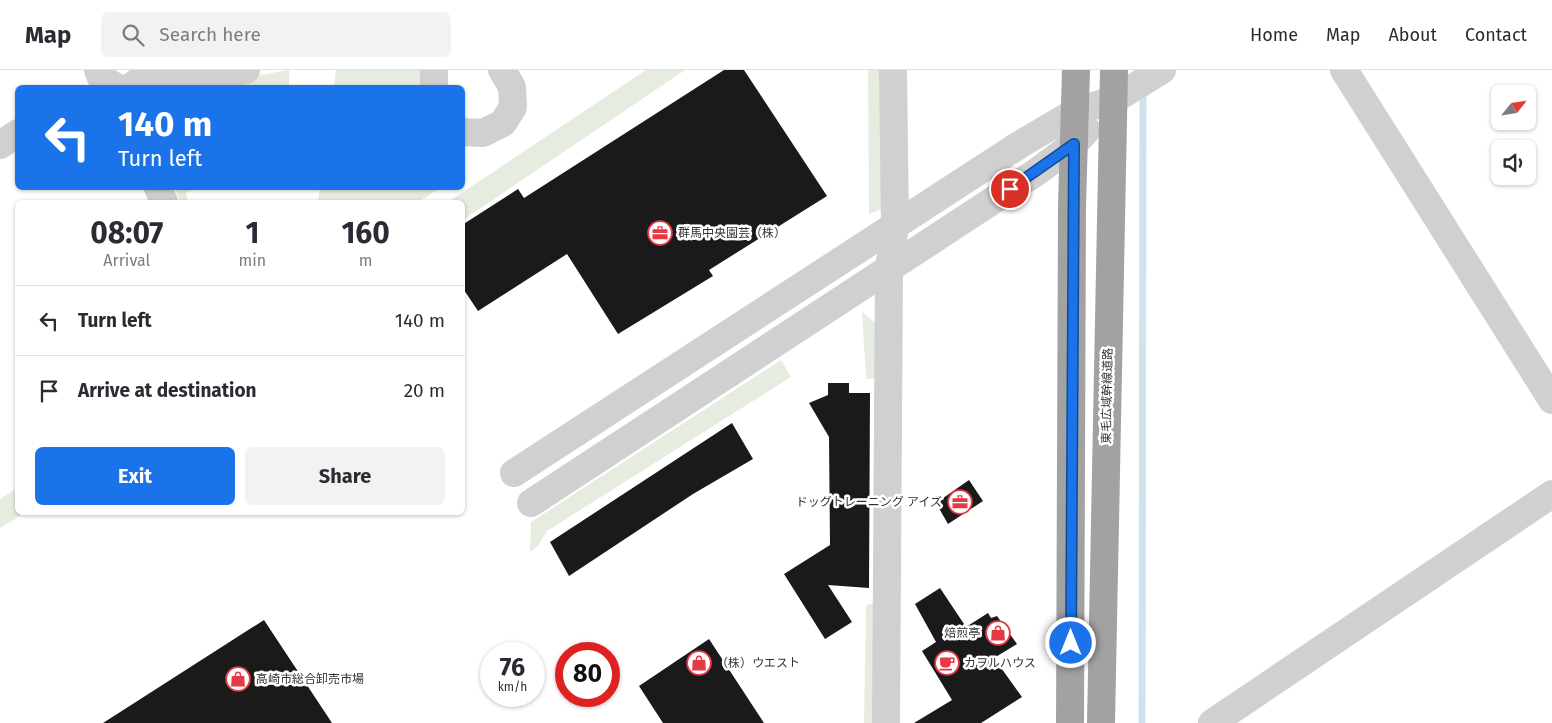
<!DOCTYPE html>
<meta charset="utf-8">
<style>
body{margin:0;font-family:"Fira Sans","Noto Sans JP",sans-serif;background:#f2f2f3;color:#2b2b33;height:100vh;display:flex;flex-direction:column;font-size:19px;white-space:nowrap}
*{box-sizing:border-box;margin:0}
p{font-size:16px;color:#7c7c81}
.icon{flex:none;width:28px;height:28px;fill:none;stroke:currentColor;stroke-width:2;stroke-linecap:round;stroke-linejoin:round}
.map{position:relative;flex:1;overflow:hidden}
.side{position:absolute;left:15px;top:130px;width:450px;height:315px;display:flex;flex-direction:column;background:#fff;border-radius:8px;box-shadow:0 1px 4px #0004}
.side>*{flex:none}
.guide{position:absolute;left:15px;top:15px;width:450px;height:105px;border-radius:8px;box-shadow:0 1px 4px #0004;background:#1a73e8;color:#fff;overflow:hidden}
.needle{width:32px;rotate:60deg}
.fabs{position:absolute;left:1491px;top:15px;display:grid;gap:10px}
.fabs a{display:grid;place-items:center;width:45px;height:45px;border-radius:8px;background:#fff;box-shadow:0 1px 4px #0004;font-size:25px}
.speed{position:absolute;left:480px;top:572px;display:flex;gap:10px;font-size:25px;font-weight:700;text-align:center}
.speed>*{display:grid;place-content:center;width:65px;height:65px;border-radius:50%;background:#fff;box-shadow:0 1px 4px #0004;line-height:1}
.speed small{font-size:12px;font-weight:400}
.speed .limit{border:8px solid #d22;background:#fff;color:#111}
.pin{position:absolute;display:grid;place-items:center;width:42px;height:42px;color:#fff;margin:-21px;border:2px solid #fff;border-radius:50%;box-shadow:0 1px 5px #0007}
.me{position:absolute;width:55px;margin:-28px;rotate:0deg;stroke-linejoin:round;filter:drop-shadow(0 0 4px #0008)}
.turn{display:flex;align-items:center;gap:18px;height:105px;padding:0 20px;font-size:22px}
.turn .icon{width:65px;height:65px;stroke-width:2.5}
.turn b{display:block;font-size:35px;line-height:42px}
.eta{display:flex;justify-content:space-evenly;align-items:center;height:85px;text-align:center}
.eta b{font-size:30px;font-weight:700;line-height:35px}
.primary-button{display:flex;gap:10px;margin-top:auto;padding:10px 20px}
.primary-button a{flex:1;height:58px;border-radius:8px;background:#1a73e8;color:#fff;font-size:20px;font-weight:700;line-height:58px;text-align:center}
.primary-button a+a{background:#f2f2f3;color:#2b2b33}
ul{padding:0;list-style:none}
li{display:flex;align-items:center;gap:15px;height:70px;padding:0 20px;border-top:1px solid #e1e1e2}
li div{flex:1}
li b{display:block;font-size:19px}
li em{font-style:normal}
header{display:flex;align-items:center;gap:30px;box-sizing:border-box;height:70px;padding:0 25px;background:#fff;border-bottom:1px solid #e1e1e2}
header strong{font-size:24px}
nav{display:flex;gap:28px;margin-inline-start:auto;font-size:18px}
.search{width:350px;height:45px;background:#f2f2f3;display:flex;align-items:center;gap:12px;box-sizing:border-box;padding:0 18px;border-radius:8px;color:#7c7c81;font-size:19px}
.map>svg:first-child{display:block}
.green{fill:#e6ecdf}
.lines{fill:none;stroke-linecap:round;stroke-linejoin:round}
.stream{stroke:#cfe2ee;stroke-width:7}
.building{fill:#1a1a1a}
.minor{stroke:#d0d0d0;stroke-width:28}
.tertiary{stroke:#d0d0d0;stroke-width:28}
.trunk{stroke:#a2a2a2;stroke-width:28}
.route-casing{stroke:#114b97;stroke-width:12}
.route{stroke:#1a73e8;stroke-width:9}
.labels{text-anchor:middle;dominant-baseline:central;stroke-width:5;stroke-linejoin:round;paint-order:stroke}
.poi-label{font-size:12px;fill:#333;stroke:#fff;text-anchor:start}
.street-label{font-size:12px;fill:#333;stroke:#fff}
</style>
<header>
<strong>Map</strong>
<div class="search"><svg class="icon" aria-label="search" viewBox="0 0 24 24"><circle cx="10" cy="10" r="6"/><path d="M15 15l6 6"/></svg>Search here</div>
<nav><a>Home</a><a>Map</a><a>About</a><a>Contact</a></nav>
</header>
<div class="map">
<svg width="1552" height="653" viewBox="0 0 1552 653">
<rect width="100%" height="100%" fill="#fff"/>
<!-- green -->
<path class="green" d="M 289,0 L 289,17 L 213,17 L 212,13 Z
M 336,0 L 426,0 L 426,17 L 334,18 Z
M 646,0 L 685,0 L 463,150 L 462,132 L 448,132 Z
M 868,0 L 883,0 L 882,139 L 869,144 Z
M 175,118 L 196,118 L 186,122 L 188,132 L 180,132 Z
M 320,118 L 440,118 L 418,132 L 318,132 Z
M 862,242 L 878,255 L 880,308 L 866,309 Z
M 781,290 L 791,307 L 547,461 L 538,476 L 530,482 L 531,452 Z
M 17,418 L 18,442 L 25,443 L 0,458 L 0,429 Z
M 876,533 L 876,653 L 864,653 L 866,535 Z"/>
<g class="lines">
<!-- stream -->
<path class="stream" d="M 1142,653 L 1143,20"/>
</g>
<!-- building -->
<path class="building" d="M 724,0 L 744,0 L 827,126 L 709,200 L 713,206 L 618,264 L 567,184 L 478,241 L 462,217 L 462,155 L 518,119 L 524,128 Z
M 828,313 L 849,313 L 849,323 L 870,323 L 869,518 L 828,515 L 852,552 L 825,569 L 784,504 L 830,475 L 829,367 L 809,333 L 828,325 Z
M 732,353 L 753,389 L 693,424 L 569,506 L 550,472 Z
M 969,410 L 983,431 L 948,454 L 936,433 Z
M 940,518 L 966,557 L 988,543 L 991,548 L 997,546 L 1017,574 L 994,588 L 1022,627 L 981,653 L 914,653 L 952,630 L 922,581 L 936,572 L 915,534 Z
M 264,550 L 332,653 L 103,653 Z
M 709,569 L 764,653 L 663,653 L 639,616 Z"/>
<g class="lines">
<!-- minor -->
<path class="minor" d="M 98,0 L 101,8 L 118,18
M 434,0 L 434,18
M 1344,0 L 1552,330
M 129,18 L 139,11 L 198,10 L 246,0
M 462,62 L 483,63 L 503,53 L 513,37 L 512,17 L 502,0
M 0,75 L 18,63
M 158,118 L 164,132
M 886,653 L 889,198 L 895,156 L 893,0
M 1212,653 L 1552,424"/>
<!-- tertiary -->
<path class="tertiary" d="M 514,403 L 1019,75 L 1075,42 L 1115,29 L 1162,0
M 531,433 L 1038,101 L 1074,74 L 1087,60"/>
<!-- trunk -->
<path class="trunk" d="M 1070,653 L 1072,135 L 1076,0
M 1101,653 L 1114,0"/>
</g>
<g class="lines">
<!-- route casing -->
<g class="route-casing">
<path id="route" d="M 1010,119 L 1074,74 L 1071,573"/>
</g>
<!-- route -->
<use href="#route" class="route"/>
</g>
<!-- icons -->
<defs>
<g id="office-ring" transform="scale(1.25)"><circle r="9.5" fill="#fff" stroke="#e63946" stroke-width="1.5"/><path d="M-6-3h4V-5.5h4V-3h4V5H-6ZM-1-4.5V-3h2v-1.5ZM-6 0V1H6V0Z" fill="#e63946"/></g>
<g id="shop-ring" transform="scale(1.25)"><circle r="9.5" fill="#fff" stroke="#e63946" stroke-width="1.5"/><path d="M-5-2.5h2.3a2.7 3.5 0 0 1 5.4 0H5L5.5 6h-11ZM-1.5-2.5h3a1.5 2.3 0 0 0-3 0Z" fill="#e63946"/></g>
<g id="cafe-ring" transform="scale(1.25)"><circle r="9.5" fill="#fff" stroke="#e63946" stroke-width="1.5"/><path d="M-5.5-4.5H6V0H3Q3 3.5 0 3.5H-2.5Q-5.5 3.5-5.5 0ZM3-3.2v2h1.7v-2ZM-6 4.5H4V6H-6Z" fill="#e63946"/></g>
</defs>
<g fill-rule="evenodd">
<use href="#office-ring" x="660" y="163"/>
<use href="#office-ring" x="960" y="432"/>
<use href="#shop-ring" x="998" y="563"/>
<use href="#shop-ring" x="699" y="593"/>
<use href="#cafe-ring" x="947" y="593"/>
<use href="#shop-ring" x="238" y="609"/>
</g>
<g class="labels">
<!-- poi labels -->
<g class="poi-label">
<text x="678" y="163">群馬中央園芸（株）</text>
<text x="942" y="432" text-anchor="end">ドッグトレーニング アイズ</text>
<text x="980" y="563" text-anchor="end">焙煎亭</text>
<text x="716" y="593">（株）ウエスト</text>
<text x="964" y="593">カヲルハウス</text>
<text x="256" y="609">高崎市総合卸売市場</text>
</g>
<!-- street labels -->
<g class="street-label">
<text transform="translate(1107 326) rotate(-89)">東毛広域幹線道路</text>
</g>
</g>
</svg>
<div class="fabs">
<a><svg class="needle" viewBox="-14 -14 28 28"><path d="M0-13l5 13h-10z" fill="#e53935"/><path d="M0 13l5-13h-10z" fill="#7c7c81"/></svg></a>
<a><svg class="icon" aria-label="sound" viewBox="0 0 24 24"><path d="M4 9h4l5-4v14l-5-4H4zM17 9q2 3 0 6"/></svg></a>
</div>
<div class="speed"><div>76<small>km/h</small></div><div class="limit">80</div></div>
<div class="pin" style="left:1010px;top:119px;background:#d93025"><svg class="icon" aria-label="arrive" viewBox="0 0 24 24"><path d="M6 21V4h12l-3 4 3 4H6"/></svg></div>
<svg class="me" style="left:1071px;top:573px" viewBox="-20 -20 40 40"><circle r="17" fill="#1a73e8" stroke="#fff" stroke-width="3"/><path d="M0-11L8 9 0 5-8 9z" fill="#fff"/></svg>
<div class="guide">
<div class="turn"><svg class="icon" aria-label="left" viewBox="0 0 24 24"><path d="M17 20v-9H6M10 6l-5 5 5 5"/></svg><div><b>140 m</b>Turn left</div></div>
</div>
<section class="side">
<div class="eta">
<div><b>08:07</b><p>Arrival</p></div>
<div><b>1</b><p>min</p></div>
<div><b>160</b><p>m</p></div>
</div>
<ul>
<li><svg class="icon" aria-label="left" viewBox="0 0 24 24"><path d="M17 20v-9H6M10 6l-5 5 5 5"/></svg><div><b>Turn left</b></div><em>140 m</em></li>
<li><svg class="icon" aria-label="arrive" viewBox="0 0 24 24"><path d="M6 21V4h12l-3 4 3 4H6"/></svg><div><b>Arrive at destination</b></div><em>20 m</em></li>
</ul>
<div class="primary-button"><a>Exit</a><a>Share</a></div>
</section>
</div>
